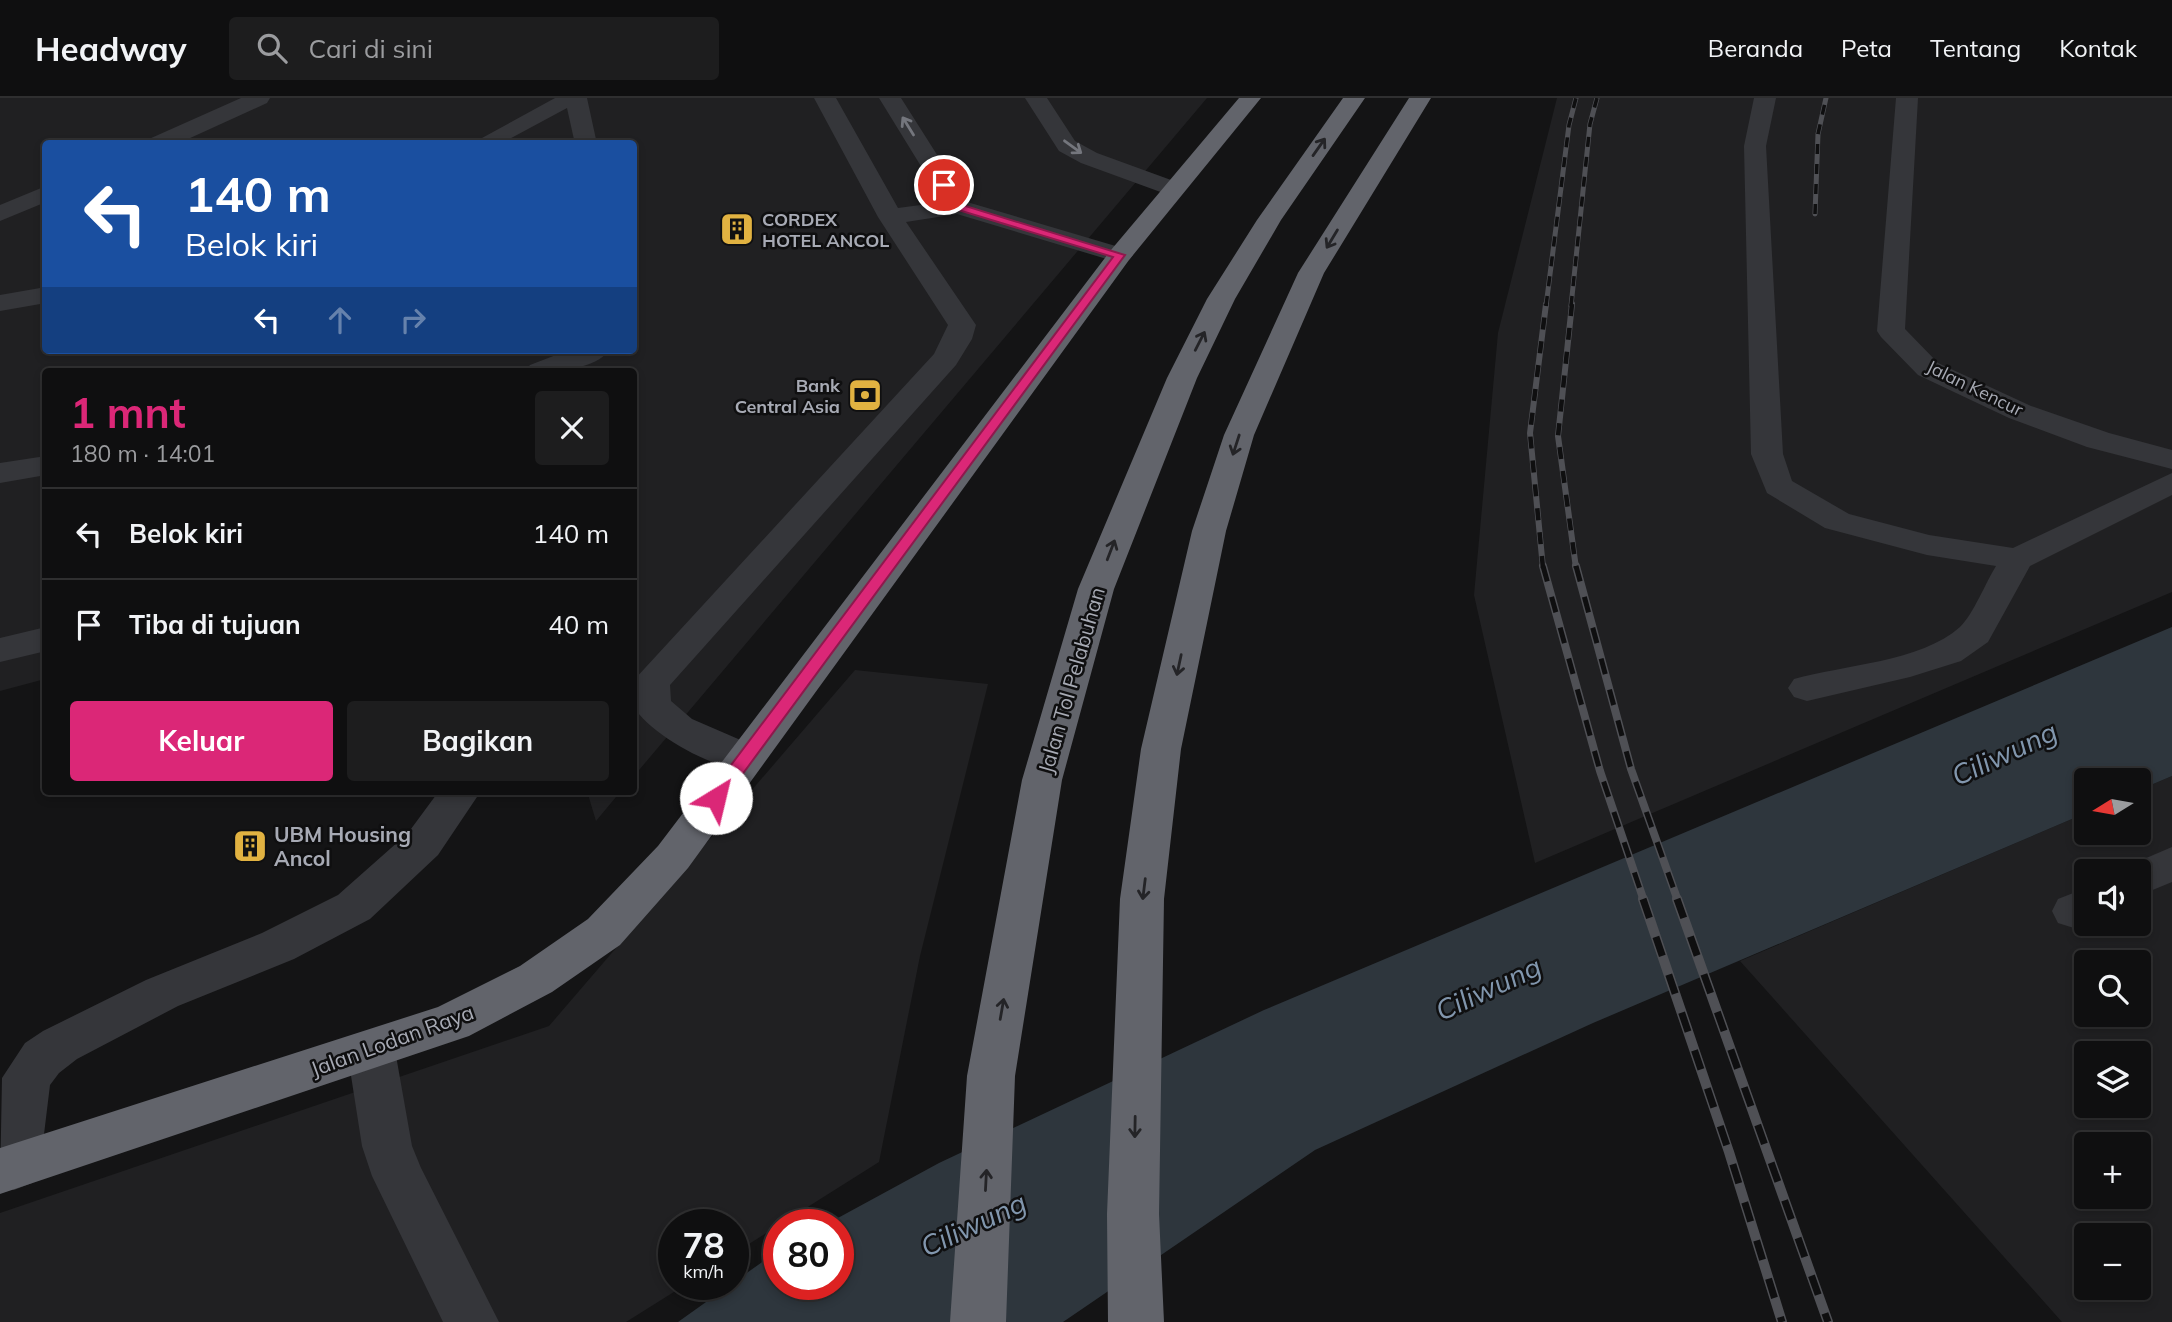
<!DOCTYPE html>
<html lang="id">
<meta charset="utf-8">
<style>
body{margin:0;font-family:Mulish,sans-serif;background:#1d1d1e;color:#f1f3f6;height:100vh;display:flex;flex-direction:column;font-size:26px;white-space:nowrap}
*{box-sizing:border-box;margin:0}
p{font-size:23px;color:#9b9c9f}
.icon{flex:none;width:38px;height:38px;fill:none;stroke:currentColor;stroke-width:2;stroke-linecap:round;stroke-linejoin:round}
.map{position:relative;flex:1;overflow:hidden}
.panel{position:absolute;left:42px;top:270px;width:595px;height:427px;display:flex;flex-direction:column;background:#0f0f10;border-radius:7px;box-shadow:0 4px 10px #0003,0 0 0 2px #2f2f30}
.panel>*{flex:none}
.banner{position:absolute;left:42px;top:42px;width:595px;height:214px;border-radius:7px;box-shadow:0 4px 10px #0003,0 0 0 2px #2f2f30;background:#1a4fa0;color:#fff;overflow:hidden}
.needle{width:46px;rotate:259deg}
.buttons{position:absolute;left:2074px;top:670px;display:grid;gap:14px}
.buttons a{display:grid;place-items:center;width:77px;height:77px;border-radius:7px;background:#0f0f10;box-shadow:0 4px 10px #0003,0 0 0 2px #2f2f30;font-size:35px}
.speed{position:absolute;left:658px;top:1111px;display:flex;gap:14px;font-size:35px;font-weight:700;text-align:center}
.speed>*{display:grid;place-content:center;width:91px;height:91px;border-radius:50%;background:#0f0f10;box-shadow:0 4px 10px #0003,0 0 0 2px #2f2f30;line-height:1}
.speed small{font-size:18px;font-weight:400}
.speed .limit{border:10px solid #d22;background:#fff;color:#111}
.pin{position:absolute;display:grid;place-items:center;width:60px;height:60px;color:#fff;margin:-30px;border:4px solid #fff;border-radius:50%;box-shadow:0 2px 7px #0007}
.me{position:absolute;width:77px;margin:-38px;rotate:36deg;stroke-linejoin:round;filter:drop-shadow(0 0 5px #0008)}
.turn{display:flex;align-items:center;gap:24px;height:147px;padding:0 28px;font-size:32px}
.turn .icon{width:91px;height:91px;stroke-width:2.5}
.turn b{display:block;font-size:49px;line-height:60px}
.lanes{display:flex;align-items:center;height:66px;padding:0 28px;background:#0003;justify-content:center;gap:35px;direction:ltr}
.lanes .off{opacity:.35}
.round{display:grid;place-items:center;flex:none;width:74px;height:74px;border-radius:7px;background:#1d1d1e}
.summary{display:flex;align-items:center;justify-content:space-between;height:119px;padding:0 28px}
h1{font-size:42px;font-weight:700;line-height:52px;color:#db2777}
.cta{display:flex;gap:14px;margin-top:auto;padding:14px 28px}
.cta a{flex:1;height:80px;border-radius:7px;background:#db2777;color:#fff;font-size:28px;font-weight:700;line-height:80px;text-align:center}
.cta a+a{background:#1d1d1e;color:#f1f3f6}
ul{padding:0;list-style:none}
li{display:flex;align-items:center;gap:21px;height:91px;padding:0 28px;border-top:2px solid #2f2f30}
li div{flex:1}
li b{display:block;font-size:26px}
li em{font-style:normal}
header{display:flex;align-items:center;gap:42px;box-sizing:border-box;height:98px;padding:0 35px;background:#0f0f10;border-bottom:2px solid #2f2f30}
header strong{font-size:33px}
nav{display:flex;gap:38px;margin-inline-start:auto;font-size:24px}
.search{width:490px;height:63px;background:#1d1d1e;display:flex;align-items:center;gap:18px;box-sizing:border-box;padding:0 24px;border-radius:7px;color:#9b9c9f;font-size:26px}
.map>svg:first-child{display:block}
.built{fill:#202022;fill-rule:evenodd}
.water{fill:#2e363d}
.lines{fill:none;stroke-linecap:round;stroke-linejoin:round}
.minor{fill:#35363a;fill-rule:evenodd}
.highway{fill:#62646b;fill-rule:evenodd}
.rail-far3-casing{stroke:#4f5055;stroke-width:5}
.rail-far2-casing{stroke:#4f5055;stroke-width:6}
.rail-far1-casing{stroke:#4f5055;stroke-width:8}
.rail-casing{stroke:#4f5055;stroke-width:10}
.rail-far3{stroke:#0f0f10;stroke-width:3.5;stroke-dasharray:10;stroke-linecap:butt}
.rail-far2{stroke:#0f0f10;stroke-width:4.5;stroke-dasharray:12;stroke-linecap:butt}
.rail-far1{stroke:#0f0f10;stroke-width:5;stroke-dasharray:16;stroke-linecap:butt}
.rail{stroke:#0f0f10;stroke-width:7;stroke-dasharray:20;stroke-linecap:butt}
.oneway{stroke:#74767d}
.oneway2{stroke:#242427}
.route{fill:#db2777;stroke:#8e194d;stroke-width:2}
.labels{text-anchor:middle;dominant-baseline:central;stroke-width:5;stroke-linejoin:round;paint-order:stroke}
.far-poi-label{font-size:18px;font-weight:bold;fill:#a7aab4;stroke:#0f0f10;text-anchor:start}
.far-street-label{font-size:18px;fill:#a7aab4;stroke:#0f0f10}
.street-label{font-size:21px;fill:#a7aab4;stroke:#0f0f10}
.poi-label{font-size:21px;font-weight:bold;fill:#a7aab4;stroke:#0f0f10;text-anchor:start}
.near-water-label{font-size:28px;font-style:italic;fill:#8196ad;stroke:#0f0f10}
</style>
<header>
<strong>Headway</strong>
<div class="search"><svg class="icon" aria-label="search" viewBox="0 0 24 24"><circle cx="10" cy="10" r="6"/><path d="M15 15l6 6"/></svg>Cari di sini</div>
<nav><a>Beranda</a><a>Peta</a><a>Tentang</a><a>Kontak</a></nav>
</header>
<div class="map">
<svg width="2172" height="1224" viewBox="0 0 2172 1224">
<rect width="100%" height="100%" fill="#141415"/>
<!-- built -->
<path class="built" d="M 0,0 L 1207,0 L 634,678 L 634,273 L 46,273 L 45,581 L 0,593 ZM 46,46 L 634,46 L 634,252 L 46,252 Z
M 1557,0 L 2172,0 L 2172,494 L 1535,765 L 1474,497 L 1498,235 Z
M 855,572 L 988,586 L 920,858 L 879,1064 L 733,1156 L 733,1127 L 674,1127 L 674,1186 L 685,1187 L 626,1224 L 0,1224 L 0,1115 L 549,928 Z
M 2172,678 L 2172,1224 L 2062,1224 L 1740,863 L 2086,715 L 2086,735 L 2138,735 L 2139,692 ZM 2086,774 L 2138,774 L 2138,826 L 2086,826 ZM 2086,864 L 2138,864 L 2138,917 L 2086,917 ZM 2086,956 L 2138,956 L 2138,1008 L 2086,1008 ZM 2086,1046 L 2138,1046 L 2138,1099 L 2086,1099 ZM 2086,1138 L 2138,1138 L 2138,1190 L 2086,1190 Z
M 587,693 L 621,693 L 596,723 Z"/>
<!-- water -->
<path class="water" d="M 2172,529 L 2172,678 L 2139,692 L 2138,682 L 2086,682 L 2086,715 L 1593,925 L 1315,1052 L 1063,1224 L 678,1224 L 779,1152 L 779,1186 L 838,1186 L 838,1127 L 825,1127 L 939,1065 L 1264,912 Z"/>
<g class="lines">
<!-- minor -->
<path class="minor" d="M 241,0 L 270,0 L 267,5 L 177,46 L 146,46 L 149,41 Z
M 555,0 L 587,0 L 597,46 L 575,46 L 567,10 L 500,46 L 471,46 Z
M 814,0 L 836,0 L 898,110 L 943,104 L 879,0 L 901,0 L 967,104 L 1129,152 L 1133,157 L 1129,162 L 1120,165 L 957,116 L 906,124 L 976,227 L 972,241 L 956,267 L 670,587 L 671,603 L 692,621 L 759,650 L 765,660 L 759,670 C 726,680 651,638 634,609 L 634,582 L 934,256 L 948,227 L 878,119 Z
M 1025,0 L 1047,0 L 1075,43 L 1097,55 L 1182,86 L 1186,91 L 1182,96 L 1166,96 L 1081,65 L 1059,53 Z
M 1754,0 L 1776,0 L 1766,48 L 1783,356 L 1792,383 L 1849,416 L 1929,437 L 2013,450 L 2172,375 L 2172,397 L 2030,468 L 1988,544 L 1961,563 L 1910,579 L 1807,603 L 1794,599 L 1788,590 L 1794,581 C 1843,567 1921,564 1960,529 C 1973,517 1986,484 1996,468 L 1927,457 L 1825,430 L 1767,395 L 1751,356 L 1744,48 Z
M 1896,0 L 1918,0 L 1905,231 L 1938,265 L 2031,308 L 2109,335 L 2172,352 L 2172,371 L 2087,349 L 2009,320 L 1918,277 L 1881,239 L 1877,233 Z
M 46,88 L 46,104 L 0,123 L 0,107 Z
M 46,189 L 46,205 L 0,213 L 0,197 Z
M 569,252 L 609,252 C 594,274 549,273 525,273 L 530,267 Z
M 46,358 L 46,377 L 0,385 L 0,365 Z
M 46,529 L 46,553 L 0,564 L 0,540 Z
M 439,693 L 481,693 L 438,757 L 370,821 L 294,861 L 178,908 L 77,961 L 59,975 L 50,987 L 40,1069 L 32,1085 L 14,1092 L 0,1087 L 2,980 L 25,945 L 43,933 L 146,882 L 262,835 L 338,797 L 408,735 Z
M 2172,749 L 2172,784 L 2138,798 L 2138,774 L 2121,774 L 2123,770 Z
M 2086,790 L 2087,826 L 2074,830 L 2058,825 L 2052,813 L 2058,801 Z
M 371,932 L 388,938 L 395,952 L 412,1048 L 421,1070 L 499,1224 L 443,1224 L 372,1078 L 362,1048 L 347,952 L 354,938 Z"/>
<!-- highway -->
<path class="highway" d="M 1239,0 L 1261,0 L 1129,162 L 688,770 L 620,847 L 552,894 L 469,938 L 0,1096 L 0,1050 L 438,909 L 520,868 L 588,821 L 658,748 L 1111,152 Z
M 1343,0 L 1365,0 L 1281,122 L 1235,201 L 1197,280 L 1114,491 L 1062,682 L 1015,978 L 1006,1224 L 950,1224 L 967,978 L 1022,682 L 1078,491 L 1167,280 L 1207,201 L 1257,122 Z
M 1409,0 L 1431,0 L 1324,175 L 1254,337 L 1226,433 L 1181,651 L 1164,801 L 1159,1116 L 1164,1224 L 1108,1224 L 1107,1116 L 1120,801 L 1141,651 L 1192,433 L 1224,337 L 1298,175 Z"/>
<!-- rail-far3 casing -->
<g class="rail-far3-casing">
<path id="rail-far3" d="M 1815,116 L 1818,36 L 1826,0
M 1546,208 L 1569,27 L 1576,0
M 1571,208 L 1590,26 L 1597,0"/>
</g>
<!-- rail-far2 casing -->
<g class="rail-far2-casing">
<path id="rail-far2" d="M 1572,206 L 1558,338 L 1576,470
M 1543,470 L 1530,335 L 1546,206"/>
</g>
<!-- rail-far1 casing -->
<g class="rail-far1-casing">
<path id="rail-far1" d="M 1543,468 L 1600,673 L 1644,803
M 1576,468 L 1631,671 L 1678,803"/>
</g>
<!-- rail casing -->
<g class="rail-casing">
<path id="rail" d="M 1643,801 L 1729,1054 L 1782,1224
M 1677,801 L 1828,1224"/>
</g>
<!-- rail-far3 -->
<use href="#rail-far3" class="rail-far3"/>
<!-- rail-far2 -->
<use href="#rail-far2" class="rail-far2"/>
<!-- rail-far1 -->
<use href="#rail-far1" class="rail-far1"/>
<!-- rail -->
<use href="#rail" class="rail"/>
</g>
<!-- one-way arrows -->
<defs><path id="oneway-shaft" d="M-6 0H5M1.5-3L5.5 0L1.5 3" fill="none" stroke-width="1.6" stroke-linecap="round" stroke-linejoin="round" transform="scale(1.75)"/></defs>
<g class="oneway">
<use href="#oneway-shaft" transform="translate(908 28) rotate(-122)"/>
<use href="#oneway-shaft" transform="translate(1073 49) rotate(36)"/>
</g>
<g class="oneway2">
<use href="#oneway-shaft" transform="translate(1319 49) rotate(-55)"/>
<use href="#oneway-shaft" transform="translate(1332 141) rotate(121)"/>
<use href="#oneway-shaft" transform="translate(1200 243) rotate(-63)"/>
<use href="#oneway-shaft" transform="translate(1236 347) rotate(108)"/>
<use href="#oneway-shaft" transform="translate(1111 452) rotate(-69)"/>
<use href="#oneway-shaft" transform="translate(1179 567) rotate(102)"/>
<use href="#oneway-shaft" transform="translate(1144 791) rotate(97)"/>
<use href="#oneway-shaft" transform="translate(1002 911) rotate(-80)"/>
<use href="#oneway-shaft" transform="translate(1135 1029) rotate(91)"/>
<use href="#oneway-shaft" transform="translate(986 1082) rotate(-87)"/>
</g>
<!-- route -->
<path class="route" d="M 941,85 L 948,85 L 962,107 L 1125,157 L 722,704 L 710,704 L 707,700 L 710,695 L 1113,159 L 955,111 Z"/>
<!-- icons -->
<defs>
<g id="building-square" transform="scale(1.75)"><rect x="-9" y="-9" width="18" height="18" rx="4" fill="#e1b241" stroke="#0f0f10"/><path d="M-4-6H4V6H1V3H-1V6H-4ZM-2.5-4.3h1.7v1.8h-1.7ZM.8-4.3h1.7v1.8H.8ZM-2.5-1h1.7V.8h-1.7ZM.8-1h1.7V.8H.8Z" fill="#111"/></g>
<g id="bank-square" transform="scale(1.75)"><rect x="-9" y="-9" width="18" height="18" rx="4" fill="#e1b241" stroke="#0f0f10"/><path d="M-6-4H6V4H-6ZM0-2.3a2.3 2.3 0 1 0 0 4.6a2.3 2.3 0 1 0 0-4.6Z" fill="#111"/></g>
</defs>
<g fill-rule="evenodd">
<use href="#building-square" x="737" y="131"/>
<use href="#bank-square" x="865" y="297"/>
<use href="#building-square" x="250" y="748"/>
</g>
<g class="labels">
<!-- far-poi labels -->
<g class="far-poi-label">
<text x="762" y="121">CORDEX<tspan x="762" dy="21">HOTEL ANCOL</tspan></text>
<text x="840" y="287" text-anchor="end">Bank<tspan x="840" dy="21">Central Asia</tspan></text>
</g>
<!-- far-street labels -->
<g class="far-street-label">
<text transform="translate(1975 290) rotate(26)">Jalan Kencur</text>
</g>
<!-- street labels -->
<g class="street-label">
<text transform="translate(1071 582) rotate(-74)">Jalan Tol Pelabuhan</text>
<text transform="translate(392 942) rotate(-20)">Jalan Lodan Raya</text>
</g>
<!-- poi labels -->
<g class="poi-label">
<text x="274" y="736">UBM Housing<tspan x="274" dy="24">Ancol</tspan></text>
</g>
<!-- near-water labels -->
<g class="near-water-label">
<text transform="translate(2004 655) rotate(-25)">Ciliwung</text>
<text transform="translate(1488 890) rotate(-25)">Ciliwung</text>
<text transform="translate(973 1126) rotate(-25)">Ciliwung</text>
</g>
</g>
</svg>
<div class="buttons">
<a><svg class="needle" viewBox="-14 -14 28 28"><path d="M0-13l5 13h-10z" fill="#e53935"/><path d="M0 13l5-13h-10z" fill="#9b9c9f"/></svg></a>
<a><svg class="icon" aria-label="sound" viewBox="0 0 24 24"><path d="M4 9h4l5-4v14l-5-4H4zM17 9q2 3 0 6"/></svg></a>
<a><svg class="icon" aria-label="search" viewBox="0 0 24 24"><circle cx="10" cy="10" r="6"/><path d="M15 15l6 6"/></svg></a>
<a><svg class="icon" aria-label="layers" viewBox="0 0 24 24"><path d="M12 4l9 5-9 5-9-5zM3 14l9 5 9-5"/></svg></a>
<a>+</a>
<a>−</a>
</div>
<div class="speed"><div>78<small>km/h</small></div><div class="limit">80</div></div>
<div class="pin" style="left:944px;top:87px;background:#d93025"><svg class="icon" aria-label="arrive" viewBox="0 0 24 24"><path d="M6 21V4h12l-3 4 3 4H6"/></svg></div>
<svg class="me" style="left:716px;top:700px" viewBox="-20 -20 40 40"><circle r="19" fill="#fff"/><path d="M0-13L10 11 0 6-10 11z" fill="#db2777"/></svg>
<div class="banner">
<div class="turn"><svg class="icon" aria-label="left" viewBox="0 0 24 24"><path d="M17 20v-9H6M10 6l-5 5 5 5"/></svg><div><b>140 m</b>Belok kiri</div></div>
<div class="lanes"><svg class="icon" aria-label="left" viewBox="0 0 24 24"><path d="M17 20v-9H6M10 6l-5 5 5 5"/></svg><svg class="icon off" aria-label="ahead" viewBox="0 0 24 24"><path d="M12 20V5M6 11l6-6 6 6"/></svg><svg class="icon off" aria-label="right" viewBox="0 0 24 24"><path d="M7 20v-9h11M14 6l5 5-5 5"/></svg></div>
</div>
<section class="panel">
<div class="summary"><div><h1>1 mnt</h1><p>180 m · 14:01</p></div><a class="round"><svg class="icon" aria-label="close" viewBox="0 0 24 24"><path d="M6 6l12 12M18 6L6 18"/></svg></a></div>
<ul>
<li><svg class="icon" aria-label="left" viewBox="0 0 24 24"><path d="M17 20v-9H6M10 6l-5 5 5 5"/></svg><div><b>Belok kiri</b></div><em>140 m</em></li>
<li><svg class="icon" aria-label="arrive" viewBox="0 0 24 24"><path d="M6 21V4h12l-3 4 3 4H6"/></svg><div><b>Tiba di tujuan</b></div><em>40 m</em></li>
</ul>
<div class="cta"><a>Keluar</a><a>Bagikan</a></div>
</section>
</div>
